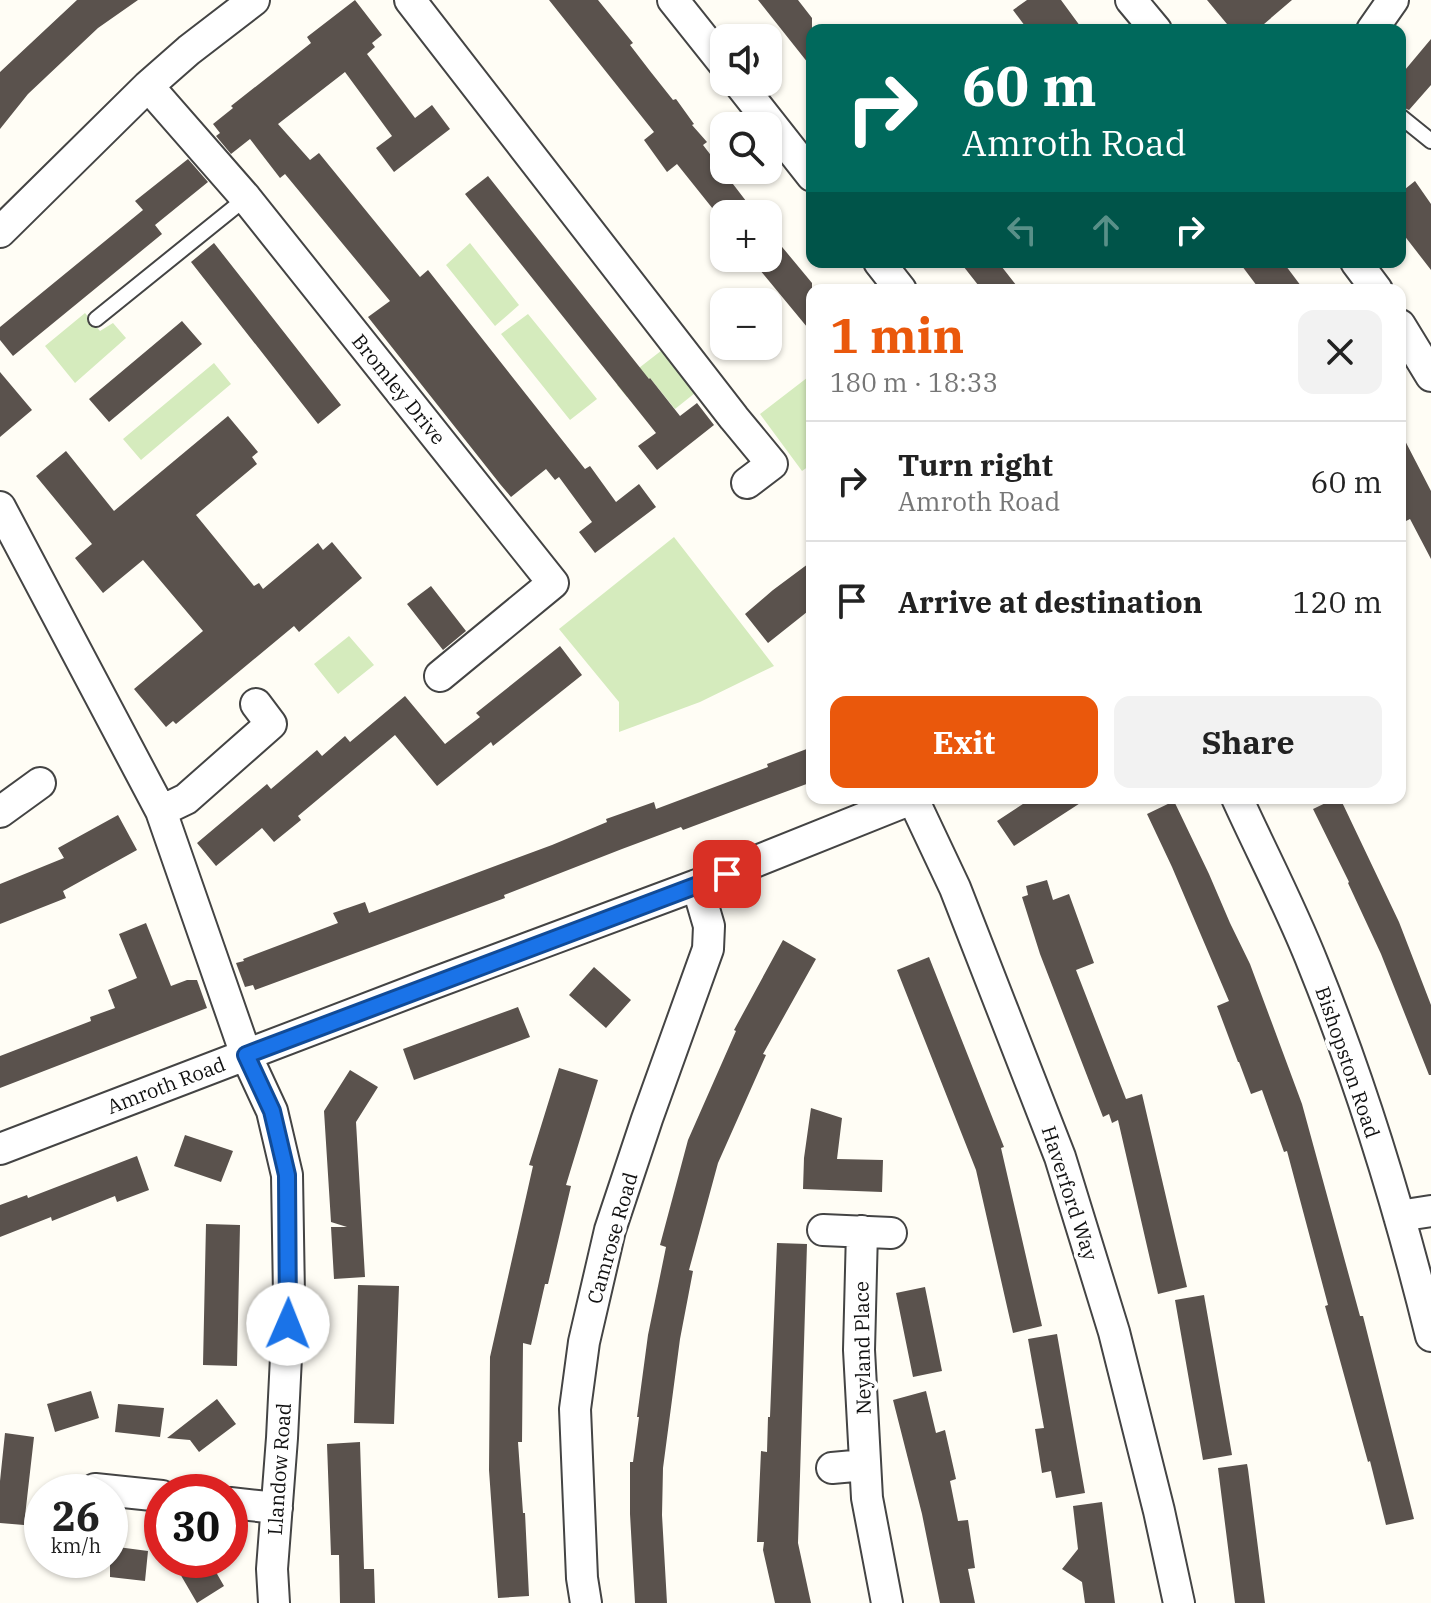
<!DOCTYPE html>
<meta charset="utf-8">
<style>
body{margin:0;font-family:"IBM Plex Serif",serif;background:#f2f2f2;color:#222;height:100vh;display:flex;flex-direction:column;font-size:30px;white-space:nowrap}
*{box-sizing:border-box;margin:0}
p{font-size:26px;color:#767676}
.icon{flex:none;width:44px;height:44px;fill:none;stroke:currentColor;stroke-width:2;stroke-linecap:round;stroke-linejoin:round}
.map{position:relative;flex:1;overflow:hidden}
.panel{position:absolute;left:806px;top:284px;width:600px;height:520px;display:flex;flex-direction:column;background:#fff;border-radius:16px;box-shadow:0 2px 6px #0004}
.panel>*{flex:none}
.hud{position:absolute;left:806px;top:24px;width:600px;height:244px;border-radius:16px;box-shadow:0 2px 6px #0004;background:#00695c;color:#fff;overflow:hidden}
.tools{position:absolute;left:710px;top:24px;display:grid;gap:16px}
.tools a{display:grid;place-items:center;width:72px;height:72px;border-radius:16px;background:#fff;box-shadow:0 2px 6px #0004;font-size:40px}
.speed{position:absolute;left:24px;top:1474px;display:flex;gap:16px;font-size:40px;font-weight:700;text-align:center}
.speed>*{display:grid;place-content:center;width:104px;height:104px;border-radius:50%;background:#fff;box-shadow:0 2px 6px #0004;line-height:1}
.speed small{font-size:20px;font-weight:400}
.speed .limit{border:12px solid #d22;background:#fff;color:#111}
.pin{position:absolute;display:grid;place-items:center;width:68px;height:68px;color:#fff;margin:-34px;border-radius:16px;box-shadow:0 4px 12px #0006}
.me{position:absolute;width:88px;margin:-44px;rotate:1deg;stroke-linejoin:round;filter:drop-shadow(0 0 6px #0008)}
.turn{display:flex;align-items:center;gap:28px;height:168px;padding:0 24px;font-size:36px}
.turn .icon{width:104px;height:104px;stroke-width:2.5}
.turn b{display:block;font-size:56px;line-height:68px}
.lanes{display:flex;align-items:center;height:76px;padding:0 24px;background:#0003;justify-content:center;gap:40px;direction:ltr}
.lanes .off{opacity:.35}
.round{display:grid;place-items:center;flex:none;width:84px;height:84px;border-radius:16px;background:#f2f2f2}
.overview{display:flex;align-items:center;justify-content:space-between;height:136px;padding:0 24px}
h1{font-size:48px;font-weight:700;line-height:60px;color:#ea580c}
.primary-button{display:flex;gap:16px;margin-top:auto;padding:16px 24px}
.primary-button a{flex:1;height:92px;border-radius:16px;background:#ea580c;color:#fff;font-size:32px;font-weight:700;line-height:92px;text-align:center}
.primary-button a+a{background:#f2f2f2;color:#222}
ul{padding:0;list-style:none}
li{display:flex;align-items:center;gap:24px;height:120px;padding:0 24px;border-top:2px solid #e0e0e0}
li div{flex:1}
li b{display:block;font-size:30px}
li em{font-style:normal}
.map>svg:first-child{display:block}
.green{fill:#d5ebbd}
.building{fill:#5a524d}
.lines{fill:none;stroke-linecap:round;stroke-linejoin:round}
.service-casing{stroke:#444;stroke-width:18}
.minor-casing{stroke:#444;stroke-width:34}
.service{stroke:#fff;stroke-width:14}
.minor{stroke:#fff;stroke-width:30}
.route-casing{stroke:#114b97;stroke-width:20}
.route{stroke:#1a73e8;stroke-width:14}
.labels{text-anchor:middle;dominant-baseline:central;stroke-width:8;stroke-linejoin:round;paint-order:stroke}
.street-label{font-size:20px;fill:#111;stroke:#fff}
</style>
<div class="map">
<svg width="1431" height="1603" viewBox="0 0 1431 1603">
<rect width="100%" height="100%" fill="#fffdf5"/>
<!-- green -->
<path class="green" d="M 470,243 L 519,305 L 495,326 L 446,265 Z
M 85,313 L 100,331 L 113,323 L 126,338 L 75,383 L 45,346 Z
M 528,314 L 597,399 L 570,420 L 501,334 Z
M 666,347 L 700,389 L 675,409 L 650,378 L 627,397 L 617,385 Z
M 214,363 L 231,384 L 141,460 L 123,439 Z
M 812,374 L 812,464 L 802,471 L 760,414 Z
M 674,537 L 774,666 L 700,702 L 619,732 L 619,702 L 559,629 Z
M 349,636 L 374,665 L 338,694 L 314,664 Z"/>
<!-- building -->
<path class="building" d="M 77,0 L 138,0 L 98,28 L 28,94 L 0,129 L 0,72 Z
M 355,0 L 382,35 L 372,43 L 375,47 L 367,54 L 415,118 L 432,105 L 450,129 L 394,172 L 376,148 L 392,136 L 345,72 L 278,124 L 310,160 L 319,153 L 420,277 L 428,270 L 585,469 L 590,466 L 616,502 L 639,484 L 656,507 L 595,553 L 579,532 L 592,522 L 559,477 L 555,480 L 546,469 L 511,497 L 500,484 L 368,317 L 390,301 L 285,174 L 280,178 L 250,139 L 231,154 L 216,136 L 220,133 L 213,124 L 233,108 L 231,106 L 311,43 L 307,37 Z
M 549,0 L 598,0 L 633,43 L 630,45 L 650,71 L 673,100 L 676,99 L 694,124 L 692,125 L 707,142 L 703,145 L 756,214 L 717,214 L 677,164 L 667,172 L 644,140 L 654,132 Z
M 758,0 L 798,0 L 812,18 L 812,68 Z
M 1027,0 L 1061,0 L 1083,30 L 1028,30 L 1013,10 Z
M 1207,0 L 1292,0 L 1257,30 L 1232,30 Z
M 1431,39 L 1431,85 L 1409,110 L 1400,106 L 1400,76 Z
M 188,159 L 208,182 L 155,225 L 162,234 L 13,356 L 0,340 L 0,327 L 143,210 L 135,201 Z
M 488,176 L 649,379 L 650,378 L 680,416 L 697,403 L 714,425 L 657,470 L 638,446 L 656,433 L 465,194 Z
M 1415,181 L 1431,204 L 1431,270 L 1400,230 L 1400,193 Z
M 768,230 L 812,283 L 812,333 L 750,258 L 768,258 Z
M 214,243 L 341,405 L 318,424 L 191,262 Z
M 960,262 L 998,262 L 1020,290 L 982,290 Z
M 1239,262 L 1283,262 L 1304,290 L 1260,290 Z
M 182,321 L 202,344 L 109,422 L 89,399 Z
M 0,372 L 32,410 L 0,437 Z
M 228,416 L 258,452 L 252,457 L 257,464 L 196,515 L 254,586 L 259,583 L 263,589 L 318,543 L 323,550 L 332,542 L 362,578 L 299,632 L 294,626 L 176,724 L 173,721 L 166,727 L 134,689 L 203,631 L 143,560 L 103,593 L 75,558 L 92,544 L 36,476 L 66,451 L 114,511 Z
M 1400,431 L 1431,491 L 1431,559 L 1410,519 L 1400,524 Z
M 812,561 L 812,608 L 768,643 L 745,614 L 773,590 Z
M 431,586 L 466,631 L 443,650 L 407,604 Z
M 560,646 L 582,675 L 493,746 L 491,742 L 437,786 L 395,735 L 298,816 L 301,820 L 274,842 L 262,828 L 216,866 L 197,843 L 267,784 L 271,789 L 317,750 L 322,756 L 345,736 L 350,742 L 405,696 L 445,744 L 480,717 L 476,713 Z
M 812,747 L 812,782 L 683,830 L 681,827 L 622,849 L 504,895 L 505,898 L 255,990 L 253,985 L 245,987 L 236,963 L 244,961 L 243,959 L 338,923 L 333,913 L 365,902 L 369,913 L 552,845 L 607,822 L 606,819 L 654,802 L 656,809 L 768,767 L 767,764 Z
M 1032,798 L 1088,798 L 1014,846 L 997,821 Z
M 1336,798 L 1340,798 L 1399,922 L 1431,1005 L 1431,1075 L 1429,1075 L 1381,954 L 1348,883 L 1349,882 L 1313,809 Z
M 1174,801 L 1209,874 L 1230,923 L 1250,964 L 1302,1104 L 1360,1316 L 1363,1316 L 1414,1519 L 1386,1525 L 1370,1461 L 1368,1462 L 1325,1306 L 1328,1305 L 1287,1151 L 1284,1152 L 1262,1090 L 1251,1094 L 1239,1062 L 1238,1062 L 1217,1006 L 1229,1001 L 1172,867 L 1147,814 Z
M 118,815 L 137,850 L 63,891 L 66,898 L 0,924 L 0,884 L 64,858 L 58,848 Z
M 1047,880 L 1053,900 L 1069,894 L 1094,963 L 1076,970 L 1126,1099 L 1142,1094 L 1187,1287 L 1158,1294 L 1118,1120 L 1112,1123 L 1109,1114 L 1103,1117 L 1040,954 L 1022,897 L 1028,895 L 1026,886 Z
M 146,923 L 171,986 L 187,980 L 197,980 L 207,1008 L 0,1088 L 0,1056 L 91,1021 L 90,1017 L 115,1008 L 108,990 L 137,978 L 119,934 Z
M 783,940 L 816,959 L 763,1054 L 766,1055 L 718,1163 L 689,1270 L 693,1271 L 680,1339 L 663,1468 L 662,1515 L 667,1603 L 635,1603 L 630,1514 L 630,1462 L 633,1462 L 639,1417 L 637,1417 L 648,1335 L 666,1247 L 660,1245 L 688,1140 L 736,1031 L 734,1030 Z
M 929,957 L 1004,1147 L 1001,1148 L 1042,1326 L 1013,1333 L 976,1170 L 897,970 Z
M 594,967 L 631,1000 L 606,1028 L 569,995 Z
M 518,1007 L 530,1037 L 414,1080 L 403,1049 Z
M 559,1068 L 598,1080 L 566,1185 L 571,1186 L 548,1284 L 545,1284 L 531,1345 L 523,1343 L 522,1442 L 518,1442 L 523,1513 L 525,1513 L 529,1596 L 498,1598 L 489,1470 L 490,1357 L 533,1166 L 529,1165 Z
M 350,1070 L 378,1087 L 356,1122 L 365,1277 L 334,1279 L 331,1227 L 347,1227 L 331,1222 L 324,1111 Z
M 811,1108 L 842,1118 L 837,1159 L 883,1160 L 882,1192 L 803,1189 L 804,1158 Z
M 185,1135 L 233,1151 L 221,1182 L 174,1166 Z
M 137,1156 L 149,1190 L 117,1202 L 115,1196 L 52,1221 L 51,1217 L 0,1237 L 0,1205 L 27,1195 L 28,1198 Z
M 206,1224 L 240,1225 L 237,1366 L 203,1365 Z
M 777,1243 L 807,1244 L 798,1543 L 811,1603 L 775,1603 L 763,1550 L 764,1542 L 757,1542 L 761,1451 L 767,1452 L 768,1417 L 770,1417 Z
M 358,1285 L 399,1286 L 394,1424 L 354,1423 Z
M 925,1287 L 942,1371 L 913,1377 L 896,1293 Z
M 1204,1295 L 1232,1455 L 1203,1460 L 1175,1300 Z
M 1057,1334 L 1085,1493 L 1056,1498 L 1051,1471 L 1042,1473 L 1035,1429 L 1044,1428 L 1028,1339 Z
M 91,1391 L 99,1418 L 55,1432 L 47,1404 Z
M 926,1391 L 936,1433 L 945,1430 L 956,1479 L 950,1481 L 958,1521 L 968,1520 L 975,1568 L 968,1569 L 975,1603 L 940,1603 L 922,1514 L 893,1400 Z
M 217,1399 L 236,1424 L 199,1452 L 190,1440 L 167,1438 Z
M 118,1404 L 164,1408 L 160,1437 L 115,1432 Z
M 5,1433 L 34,1437 L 24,1525 L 0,1523 L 0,1481 Z
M 360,1442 L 364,1569 L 374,1569 L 375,1603 L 340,1603 L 339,1555 L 331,1555 L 327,1444 Z
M 1247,1464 L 1248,1469 L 1265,1603 L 1235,1603 L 1218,1468 Z
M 1102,1502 L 1115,1603 L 1085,1603 L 1082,1582 L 1062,1569 L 1078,1549 L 1073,1506 Z
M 110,1546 L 148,1551 L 145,1581 L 110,1577 Z
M 172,1560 L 209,1560 L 224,1586 L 197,1603 Z"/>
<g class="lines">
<!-- service casing -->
<g class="service-casing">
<path id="service" d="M 1400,116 L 1431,141
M 96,319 L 246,198"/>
</g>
<!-- minor casing -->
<g class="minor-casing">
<path id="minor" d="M 410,0 L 734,418 L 772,464 L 747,483
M 673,0 L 724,64
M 1131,0 L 1156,30
M 1372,30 L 1393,0
M 738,82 L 812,176
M 148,86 L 246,198 L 553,583 L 440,676
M 0,232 L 148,86 L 189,50 L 254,0
M 879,262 L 901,290
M 1356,262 L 1377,290
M 1400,325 L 1431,376
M 0,507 L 161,811 L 246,1055 L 272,1111 L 287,1175 L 289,1296 L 282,1438 L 272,1569 L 274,1603
M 1237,798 C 1262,853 1291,908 1313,964 C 1362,1085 1400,1210 1431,1336
M 913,799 L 955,888 L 1060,1157 L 1114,1332 L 1159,1511 L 1179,1603
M 161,811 L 186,799 L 271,724 L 256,704
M 0,812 L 40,783
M 0,1149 L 426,986 L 697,885 L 914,798
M 1399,1216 L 1431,1211
M 823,1230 L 891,1233
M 862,1231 L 859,1350 L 867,1498 L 887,1603
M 832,1468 L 865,1465
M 95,1489 L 162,1496
M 230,1503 L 277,1508
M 586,1603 L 582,1578 L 575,1409 L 584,1342 L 610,1230 L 647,1119 L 708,949 L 709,926 L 697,885"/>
</g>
<!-- service -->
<use href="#service" class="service"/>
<!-- minor -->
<use href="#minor" class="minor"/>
</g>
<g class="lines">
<!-- route casing -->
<g class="route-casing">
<path id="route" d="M 288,1324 L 287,1175 L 272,1111 L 246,1055 L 727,874"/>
</g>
<!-- route -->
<use href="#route" class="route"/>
</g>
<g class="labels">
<!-- street labels -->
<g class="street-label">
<text transform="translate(399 389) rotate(51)">Bromley Drive</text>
<text transform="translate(1348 1062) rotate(71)">Bishopston Road</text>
<text transform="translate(166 1085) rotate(-21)">Amroth Road</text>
<text transform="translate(1070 1193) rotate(72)">Haverford Way</text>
<text transform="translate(612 1238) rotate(-74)">Camrose Road</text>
<text transform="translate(862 1348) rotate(-91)">Neyland Place</text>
<text transform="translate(279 1469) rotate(-86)">Llandow Road</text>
</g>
</g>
</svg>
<div class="tools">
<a><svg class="icon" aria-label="sound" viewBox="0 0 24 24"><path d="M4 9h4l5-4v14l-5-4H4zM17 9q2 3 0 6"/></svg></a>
<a><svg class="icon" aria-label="search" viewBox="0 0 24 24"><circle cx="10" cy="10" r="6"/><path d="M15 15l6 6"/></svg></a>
<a>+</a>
<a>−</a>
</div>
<div class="speed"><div>26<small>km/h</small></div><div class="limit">30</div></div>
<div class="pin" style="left:727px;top:874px;background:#d93025"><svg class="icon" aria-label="arrive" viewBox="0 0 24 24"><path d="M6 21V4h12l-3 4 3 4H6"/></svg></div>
<svg class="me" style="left:288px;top:1324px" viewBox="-20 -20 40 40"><circle r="19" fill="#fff"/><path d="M0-13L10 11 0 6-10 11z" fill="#1a73e8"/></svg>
<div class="hud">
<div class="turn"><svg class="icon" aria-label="right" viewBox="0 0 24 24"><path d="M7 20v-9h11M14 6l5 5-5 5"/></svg><div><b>60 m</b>Amroth Road</div></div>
<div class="lanes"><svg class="icon off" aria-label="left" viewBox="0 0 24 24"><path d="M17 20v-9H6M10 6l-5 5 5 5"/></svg><svg class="icon off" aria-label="ahead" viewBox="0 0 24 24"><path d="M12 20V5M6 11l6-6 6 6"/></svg><svg class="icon" aria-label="right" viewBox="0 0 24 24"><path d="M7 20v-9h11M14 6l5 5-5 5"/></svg></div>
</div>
<section class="panel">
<div class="overview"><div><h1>1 min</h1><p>180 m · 18:33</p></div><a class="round"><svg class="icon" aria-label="close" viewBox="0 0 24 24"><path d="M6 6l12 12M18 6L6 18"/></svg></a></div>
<ul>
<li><svg class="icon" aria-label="right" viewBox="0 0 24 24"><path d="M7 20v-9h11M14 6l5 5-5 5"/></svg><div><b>Turn right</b><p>Amroth Road</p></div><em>60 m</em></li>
<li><svg class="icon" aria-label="arrive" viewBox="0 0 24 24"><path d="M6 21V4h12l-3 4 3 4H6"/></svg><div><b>Arrive at destination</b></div><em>120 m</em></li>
</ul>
<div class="primary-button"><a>Exit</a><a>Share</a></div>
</section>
</div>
